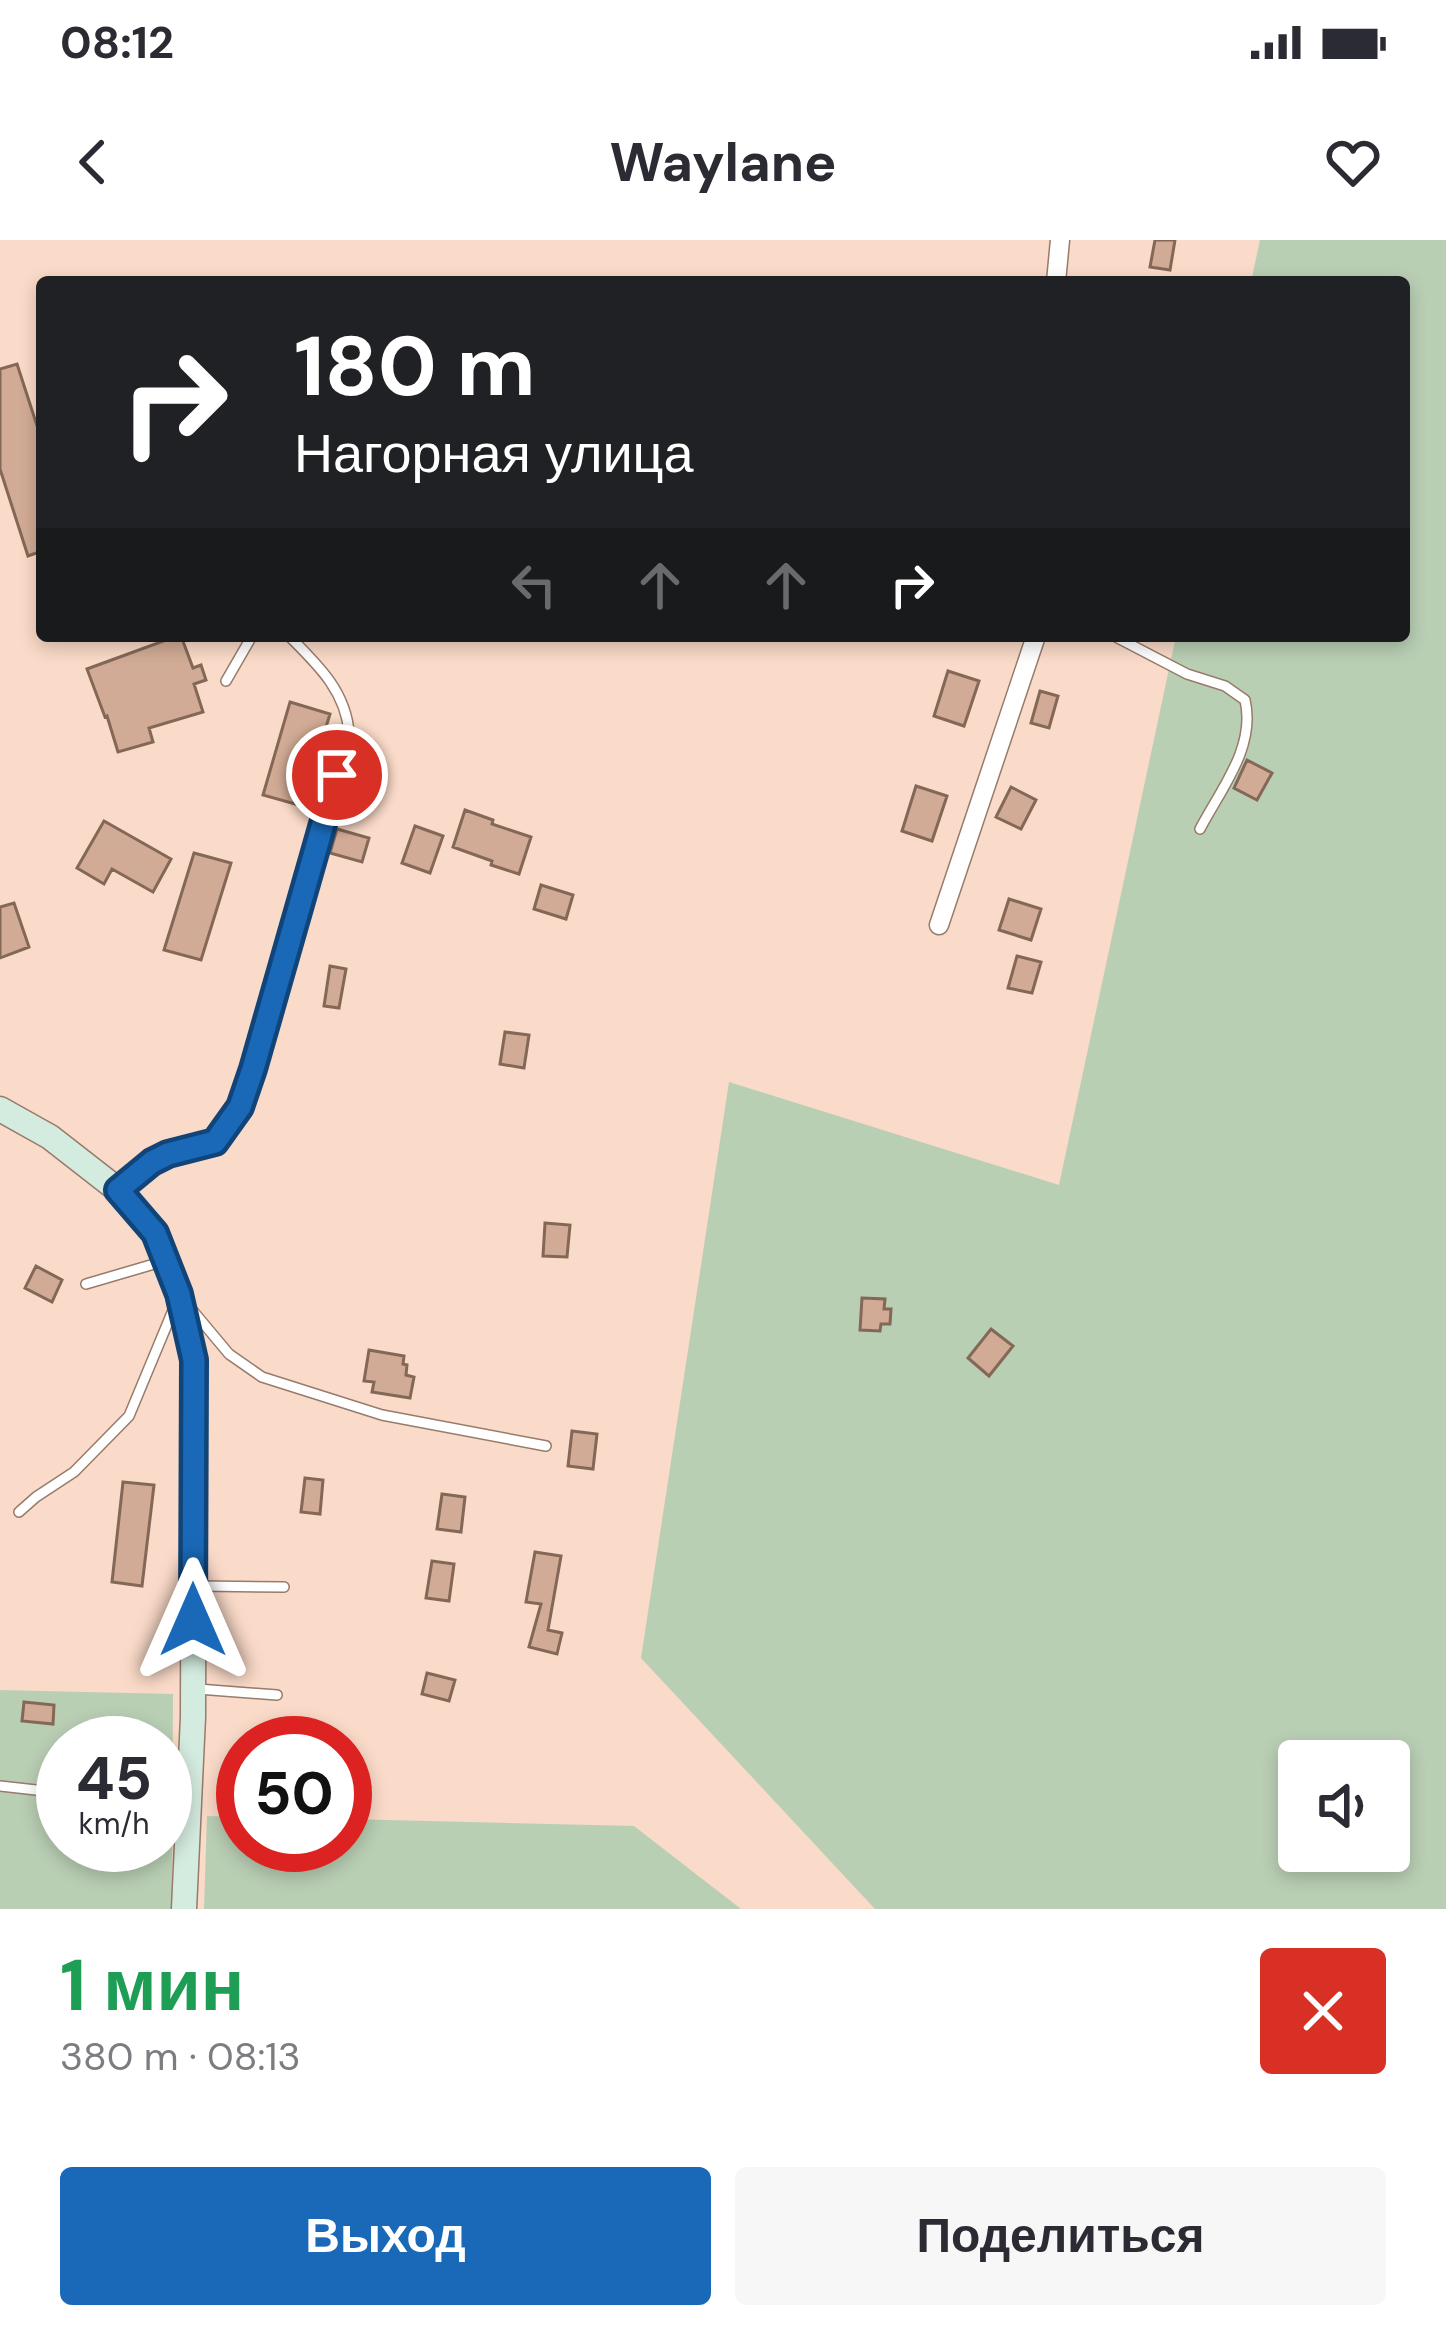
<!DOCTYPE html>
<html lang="ru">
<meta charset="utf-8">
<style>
body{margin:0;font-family:"DM Sans",sans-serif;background:#f7f7f7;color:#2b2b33;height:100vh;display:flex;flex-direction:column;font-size:45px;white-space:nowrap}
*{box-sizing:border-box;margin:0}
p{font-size:39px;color:#7c7c81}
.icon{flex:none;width:66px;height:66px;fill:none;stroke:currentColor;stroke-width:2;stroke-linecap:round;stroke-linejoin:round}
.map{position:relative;height:1669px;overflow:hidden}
.panel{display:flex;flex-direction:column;background:#fff;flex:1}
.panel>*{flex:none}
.guide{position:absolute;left:36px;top:36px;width:1374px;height:366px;border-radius:12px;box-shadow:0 6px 18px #0003;background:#202124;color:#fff;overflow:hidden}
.fabs{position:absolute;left:1278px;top:1500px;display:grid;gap:24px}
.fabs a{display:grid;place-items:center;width:132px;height:132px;border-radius:12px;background:#fff;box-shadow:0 6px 18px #0003;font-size:60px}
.speed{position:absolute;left:36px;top:1476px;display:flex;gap:24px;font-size:60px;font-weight:700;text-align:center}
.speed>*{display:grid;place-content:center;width:156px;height:156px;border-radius:50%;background:#fff;box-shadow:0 6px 18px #0003;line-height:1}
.speed small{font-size:30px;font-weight:400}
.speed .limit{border:18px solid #d22;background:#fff;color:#111}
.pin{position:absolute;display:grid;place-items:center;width:102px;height:102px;color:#fff;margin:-51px;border:6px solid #fff;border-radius:50%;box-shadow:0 3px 12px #0007}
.me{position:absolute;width:132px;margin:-66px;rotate:0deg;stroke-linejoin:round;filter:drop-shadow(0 0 9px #0008)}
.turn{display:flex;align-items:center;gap:42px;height:252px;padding:0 60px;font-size:54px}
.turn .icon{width:156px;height:156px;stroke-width:2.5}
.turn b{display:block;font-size:84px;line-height:102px}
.lanes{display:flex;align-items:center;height:114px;padding:0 60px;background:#0003;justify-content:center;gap:60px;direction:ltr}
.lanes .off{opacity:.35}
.round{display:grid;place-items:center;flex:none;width:126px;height:126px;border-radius:12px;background:#f7f7f7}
.overview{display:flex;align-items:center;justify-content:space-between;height:204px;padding:0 60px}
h1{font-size:72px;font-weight:700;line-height:90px;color:#1e9e55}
.primary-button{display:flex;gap:24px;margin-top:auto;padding:24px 60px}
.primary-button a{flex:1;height:138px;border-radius:12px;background:#1a69b8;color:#fff;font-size:48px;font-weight:700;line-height:138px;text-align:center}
.primary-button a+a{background:#f7f7f7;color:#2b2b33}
.status{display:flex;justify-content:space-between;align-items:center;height:84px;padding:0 60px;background:#fff;direction:ltr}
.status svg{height:33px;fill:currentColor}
header{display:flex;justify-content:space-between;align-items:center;height:156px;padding:0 60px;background:#fff;font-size:54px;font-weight:700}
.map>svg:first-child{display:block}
.green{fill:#b9cfb4;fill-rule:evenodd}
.building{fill:#d1ab95;stroke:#836858;stroke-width:3}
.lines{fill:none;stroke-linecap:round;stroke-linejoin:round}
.service-casing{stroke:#977b6b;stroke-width:12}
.minor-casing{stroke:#977b6b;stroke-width:21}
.secondary-casing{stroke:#977b6b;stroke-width:27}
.service{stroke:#fff;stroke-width:9}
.minor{stroke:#fff;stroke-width:18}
.secondary{stroke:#d4ebdf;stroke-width:24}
.route-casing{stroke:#114478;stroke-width:30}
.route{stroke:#1a69b8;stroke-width:21}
</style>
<div class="status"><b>08:12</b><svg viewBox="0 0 49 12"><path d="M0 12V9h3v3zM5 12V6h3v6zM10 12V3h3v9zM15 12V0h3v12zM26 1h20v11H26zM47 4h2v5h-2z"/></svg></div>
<header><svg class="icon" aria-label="back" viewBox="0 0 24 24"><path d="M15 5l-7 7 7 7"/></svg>Waylane<svg class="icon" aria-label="heart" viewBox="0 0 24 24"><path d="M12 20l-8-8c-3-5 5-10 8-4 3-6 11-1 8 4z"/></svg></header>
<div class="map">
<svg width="1446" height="1669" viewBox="0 0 1446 1669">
<rect width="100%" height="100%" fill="#fadac8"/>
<!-- green -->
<path class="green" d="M 1260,0 L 1446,0 L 1446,1669 L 875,1669 L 641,1418 L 729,842 L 1059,945 L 1176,396 L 1404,396 L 1404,42 L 1251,42 ZM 1299,1521 L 1389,1521 L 1389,1611 L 1299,1611 Z
M 0,1450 L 173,1454 L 172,1669 L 0,1669 ZM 63,1503 L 165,1503 L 165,1605 L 63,1605 Z
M 207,1576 L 243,1577 L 243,1605 L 345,1605 L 345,1579 L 634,1586 L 741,1669 L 204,1669 Z"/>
<!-- building -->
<path class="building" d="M 1155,0 L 1175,0 L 1170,30 L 1150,27 Z
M 17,124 L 42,201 L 42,311 L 28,316 L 0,229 L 0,129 Z
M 177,396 L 181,396 L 193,428 L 201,425 L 206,440 L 194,444 L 203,472 L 149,488 L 153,502 L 118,512 L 107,476 L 105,477 L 87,429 Z
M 948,431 L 979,441 L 964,486 L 934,476 Z
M 1040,451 L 1058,456 L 1049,488 L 1031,483 Z
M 290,462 L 330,474 L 302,566 L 263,555 Z
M 1247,520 L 1272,533 L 1257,560 L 1234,548 Z
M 916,546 L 947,556 L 932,601 L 902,591 Z
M 1011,547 L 1036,560 L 1021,589 L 996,577 Z
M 465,570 L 493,580 L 492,584 L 531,597 L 519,634 L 491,625 L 492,621 L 453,607 Z
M 104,581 L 171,619 L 153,652 L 112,629 L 104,644 L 77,628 Z
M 415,586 L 443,596 L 430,633 L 402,623 Z
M 337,589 L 369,598 L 362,622 L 330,613 Z
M 194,613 L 231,623 L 201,720 L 164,710 Z
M 541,645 L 573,655 L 566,679 L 534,669 Z
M 1009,659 L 1041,669 L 1031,700 L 999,690 Z
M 14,663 L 29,707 L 0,718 L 0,667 Z
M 1017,716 L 1041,722 L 1032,753 L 1008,748 Z
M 330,726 L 346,729 L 339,768 L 324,766 Z
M 505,792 L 529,795 L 524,828 L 500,824 Z
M 545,983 L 570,985 L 567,1017 L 543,1016 Z
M 36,1026 L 62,1040 L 52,1062 L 25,1048 Z
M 862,1058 L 885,1059 L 884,1069 L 891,1069 L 890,1084 L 881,1084 L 880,1091 L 860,1090 Z
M 991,1089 L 1013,1106 L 989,1136 L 968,1118 Z
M 369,1110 L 404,1116 L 403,1124 L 407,1125 L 406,1135 L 414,1137 L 410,1158 L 372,1152 L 374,1142 L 364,1141 Z
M 572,1191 L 597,1194 L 593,1229 L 568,1226 Z
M 305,1238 L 323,1240 L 320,1274 L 301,1272 Z
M 123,1242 L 154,1245 L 142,1346 L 112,1342 Z
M 442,1254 L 465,1257 L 461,1292 L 437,1289 Z
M 535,1312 L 561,1316 L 548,1390 L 562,1393 L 557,1414 L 529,1407 L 541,1364 L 526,1362 Z
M 432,1321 L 454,1324 L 449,1361 L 426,1358 Z
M 427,1433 L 455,1440 L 449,1461 L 422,1454 Z
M 24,1462 L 54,1465 L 53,1484 L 22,1481 Z"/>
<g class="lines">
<!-- service casing -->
<g class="service-casing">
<path id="service" d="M 1114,396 L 1187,434 L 1225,446 L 1245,460 C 1256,507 1221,549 1200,589
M 226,441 L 252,396
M 122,947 L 151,923 L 168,914 L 215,902 L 240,867 L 253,829 L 349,493 C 346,451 317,424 289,396
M 86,1044 L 161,1022
M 188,1065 L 229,1114 L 262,1137 L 382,1175 L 546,1206
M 19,1272 L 36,1257 L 74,1232 L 129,1176 L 176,1063
M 199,1346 L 284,1347
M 198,1449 L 277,1455
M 0,1546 L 63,1553
M 165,1565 L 187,1567"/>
</g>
<!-- minor casing -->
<g class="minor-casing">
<path id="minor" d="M 1056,42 L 1060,0
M 939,685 L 1036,396"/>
</g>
<!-- secondary casing -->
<g class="secondary-casing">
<path id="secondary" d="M 0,869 L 50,897 L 118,950 L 155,993 L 179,1055 L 194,1120 L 193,1477 L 184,1669"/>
</g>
<!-- service -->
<use href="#service" class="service"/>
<!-- minor -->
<use href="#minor" class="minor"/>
<!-- secondary -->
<use href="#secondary" class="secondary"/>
</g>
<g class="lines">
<!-- route casing -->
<g class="route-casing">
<path id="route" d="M 193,1380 L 194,1120 L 179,1054 L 155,993 L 118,950 L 152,922 L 168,914 L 215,902 L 240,867 L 253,829 L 337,535"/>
</g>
<!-- route -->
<use href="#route" class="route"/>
</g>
</svg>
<div class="fabs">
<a><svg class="icon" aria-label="sound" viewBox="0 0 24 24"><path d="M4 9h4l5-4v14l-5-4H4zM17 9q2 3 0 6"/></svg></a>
</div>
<div class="speed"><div>45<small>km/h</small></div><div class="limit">50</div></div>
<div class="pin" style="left:337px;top:535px;background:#d93025"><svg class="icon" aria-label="arrive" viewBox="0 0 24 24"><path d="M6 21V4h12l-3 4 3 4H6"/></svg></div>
<svg class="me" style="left:193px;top:1380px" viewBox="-20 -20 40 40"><path d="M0-17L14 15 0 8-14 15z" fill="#1a69b8" stroke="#fff" stroke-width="4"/></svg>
<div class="guide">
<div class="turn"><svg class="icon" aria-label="right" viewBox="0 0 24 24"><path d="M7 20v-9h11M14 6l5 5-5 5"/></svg><div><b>180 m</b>Нагорная улица</div></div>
<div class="lanes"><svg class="icon off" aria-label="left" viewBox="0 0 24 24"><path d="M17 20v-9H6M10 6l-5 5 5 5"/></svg><svg class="icon off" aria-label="ahead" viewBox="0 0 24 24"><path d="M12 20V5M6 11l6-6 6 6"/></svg><svg class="icon off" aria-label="ahead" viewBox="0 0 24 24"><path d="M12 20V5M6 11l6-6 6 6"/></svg><svg class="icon" aria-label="right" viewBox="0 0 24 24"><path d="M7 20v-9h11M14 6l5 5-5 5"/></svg></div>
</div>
</div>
<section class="panel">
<div class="overview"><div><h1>1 мин</h1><p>380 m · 08:13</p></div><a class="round" style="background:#d93025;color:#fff"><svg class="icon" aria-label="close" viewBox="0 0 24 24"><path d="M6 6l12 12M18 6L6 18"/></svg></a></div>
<div class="primary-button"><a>Выход</a><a>Поделиться</a></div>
</section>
